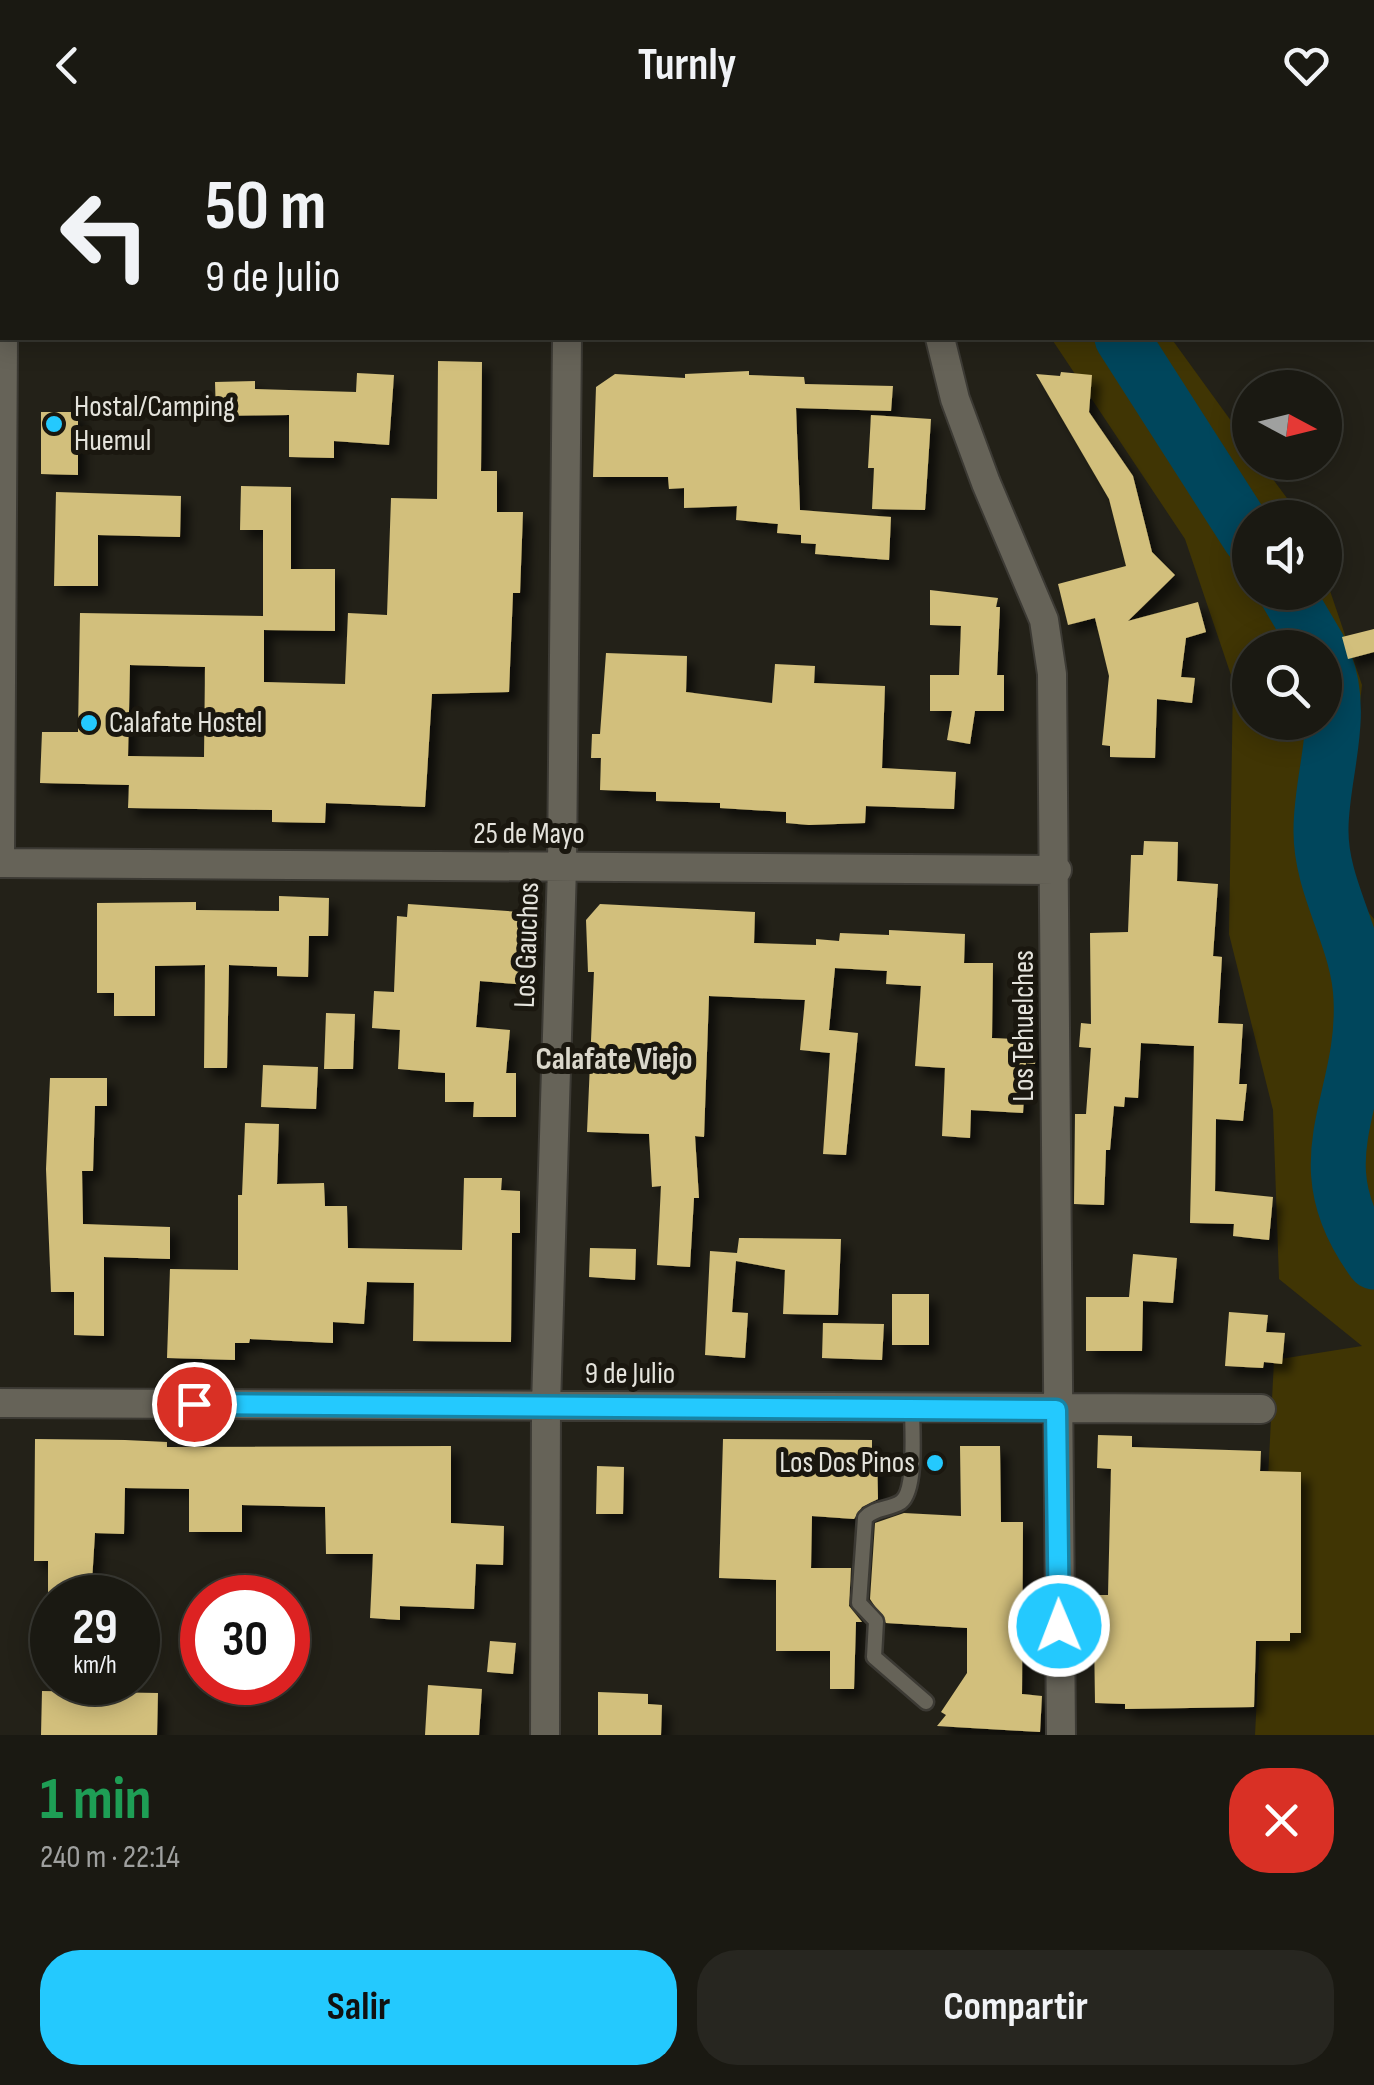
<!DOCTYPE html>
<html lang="es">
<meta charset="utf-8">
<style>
body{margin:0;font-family:"Sofia Sans Condensed",sans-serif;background:#272620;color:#f1f3f6;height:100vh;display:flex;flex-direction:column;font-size:38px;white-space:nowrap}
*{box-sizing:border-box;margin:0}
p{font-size:32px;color:#9fa09f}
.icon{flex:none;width:55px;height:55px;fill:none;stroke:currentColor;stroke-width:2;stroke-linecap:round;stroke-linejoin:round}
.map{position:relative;height:1605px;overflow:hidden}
.sheet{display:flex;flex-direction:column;background:#1a1912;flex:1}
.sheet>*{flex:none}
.hud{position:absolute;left:0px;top:0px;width:1375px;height:210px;box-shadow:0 5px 25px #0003,0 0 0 2px #383832;background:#1a1912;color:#f1f3f6;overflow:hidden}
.needle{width:65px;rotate:97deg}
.buttons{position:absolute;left:1232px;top:240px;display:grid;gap:20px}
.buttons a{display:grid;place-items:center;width:110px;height:110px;border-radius:50%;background:#1a1912;box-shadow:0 5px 25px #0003,0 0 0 2px #383832;font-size:50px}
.speed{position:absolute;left:30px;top:1445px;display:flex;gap:20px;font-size:50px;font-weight:700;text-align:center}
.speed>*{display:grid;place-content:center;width:130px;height:130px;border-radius:50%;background:#1a1912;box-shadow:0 5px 25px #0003,0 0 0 2px #383832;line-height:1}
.speed small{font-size:25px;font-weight:400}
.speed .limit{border:15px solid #d22;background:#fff;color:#111}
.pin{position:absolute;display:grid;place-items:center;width:85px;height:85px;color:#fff;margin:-42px;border:5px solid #fff;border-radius:50%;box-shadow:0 2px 10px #0007}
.me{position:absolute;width:110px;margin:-55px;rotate:359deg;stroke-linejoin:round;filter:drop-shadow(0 0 8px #0008)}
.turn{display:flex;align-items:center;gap:35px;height:210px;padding:0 40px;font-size:45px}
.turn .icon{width:130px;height:130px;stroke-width:2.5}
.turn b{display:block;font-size:70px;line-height:85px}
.round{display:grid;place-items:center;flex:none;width:105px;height:105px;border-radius:40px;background:#272620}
.overview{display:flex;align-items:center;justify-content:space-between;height:170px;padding:0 40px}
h1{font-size:60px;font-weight:700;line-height:75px;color:#1e9e55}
.action{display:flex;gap:20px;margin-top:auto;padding:20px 40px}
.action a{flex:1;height:115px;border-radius:40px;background:#24c9fe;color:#111;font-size:40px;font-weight:700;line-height:115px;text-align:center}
.action a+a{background:#272620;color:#f1f3f6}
header{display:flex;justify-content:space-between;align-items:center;height:130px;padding:0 40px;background:#1a1912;font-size:45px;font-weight:700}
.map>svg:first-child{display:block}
.green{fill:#403504;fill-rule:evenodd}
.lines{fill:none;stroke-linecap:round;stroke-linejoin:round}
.river{stroke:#00465c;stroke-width:55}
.building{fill:#d2bf7b;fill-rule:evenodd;filter:url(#shadow)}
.lane-casing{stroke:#3c3a34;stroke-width:19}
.street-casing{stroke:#3c3a34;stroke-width:32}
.lane{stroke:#666358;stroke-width:14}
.street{stroke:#666358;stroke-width:28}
.route-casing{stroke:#1783a5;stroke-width:25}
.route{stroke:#24c9fe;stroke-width:18}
.poi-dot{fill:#24c9fe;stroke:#1a170f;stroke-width:4}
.labels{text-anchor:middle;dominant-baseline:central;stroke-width:10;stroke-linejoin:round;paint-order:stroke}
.poi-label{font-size:30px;fill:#e4e3dc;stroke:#1a170f;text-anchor:start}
.street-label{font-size:30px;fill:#e4e3dc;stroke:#1a170f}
.neighbourhood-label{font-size:32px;font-weight:bold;fill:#dad7cb;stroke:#1a170f}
</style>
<header><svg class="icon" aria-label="back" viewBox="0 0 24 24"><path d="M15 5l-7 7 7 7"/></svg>Turnly<svg class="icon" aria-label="heart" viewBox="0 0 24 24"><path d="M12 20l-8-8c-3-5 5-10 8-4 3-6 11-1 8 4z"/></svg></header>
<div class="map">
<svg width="1374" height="1605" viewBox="0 0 1374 1605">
<defs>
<filter id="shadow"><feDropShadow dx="8" dy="8" stdDeviation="5" flood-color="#0009"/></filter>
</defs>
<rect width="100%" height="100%" fill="#232118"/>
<!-- green -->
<path class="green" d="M 1051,208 L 1171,208 L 1250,317 L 1250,332 L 1261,333 L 1301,387 L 1250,388 L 1250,462 L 1325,462 L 1325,446 L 1362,555 L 1341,749 L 1374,789 L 1374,1605 L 1255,1605 L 1274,1230 L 1362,1216 L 1279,1149 L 1273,980 L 1229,804 L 1233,551 L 1185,409 ZM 1250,518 L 1325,518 L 1325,592 L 1250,592 Z"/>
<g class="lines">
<!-- river -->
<path class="river" d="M 1049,0 L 1049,2
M 1122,208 L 1250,408
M 1286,462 L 1319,518
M 1325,533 C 1346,585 1321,646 1321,699 C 1320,758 1359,809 1361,869 C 1366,973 1299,1030 1374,1132"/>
</g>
<!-- building -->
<path class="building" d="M 438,231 L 482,232 L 481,341 L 497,341 L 497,382 L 523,382 L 520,463 L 513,463 L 509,562 L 432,564 L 425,677 L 326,673 L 325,693 L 272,692 L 272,680 L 128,678 L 129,655 L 40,653 L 42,602 L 78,602 L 80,483 L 263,486 L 263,400 L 240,400 L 241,356 L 291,357 L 291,439 L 335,439 L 335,501 L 264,500 L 264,552 L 345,554 L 348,483 L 387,485 L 391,368 L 437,369 ZM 130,535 L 205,537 L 204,627 L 128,626 Z
M 749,241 L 749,245 L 804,247 L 805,254 L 893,256 L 891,281 L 796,278 L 800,380 L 891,387 L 889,430 L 815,424 L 816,414 L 801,413 L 801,405 L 777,403 L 778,394 L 736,390 L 737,376 L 684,378 L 684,358 L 669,359 L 668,347 L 593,347 L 596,257 L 615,244 L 685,248 L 685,244 Z
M 1061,242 L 1092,245 L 1089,282 L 1133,346 L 1152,422 L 1175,445 L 1128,491 L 1198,472 L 1206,502 L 1186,508 L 1181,547 L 1195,548 L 1192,573 L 1157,569 L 1155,628 L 1110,627 L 1110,616 L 1102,615 L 1109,546 L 1095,488 L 1068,495 L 1058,454 L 1126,436 L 1109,369 L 1036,244 L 1060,246 Z
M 357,243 L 394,245 L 389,315 L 334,311 L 334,328 L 289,327 L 289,285 L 216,286 L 215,252 L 255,251 L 255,259 L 356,262 Z
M 41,282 L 78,282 L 78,345 L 41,344 Z
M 871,285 L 931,289 L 925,380 L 872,379 L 874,338 L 868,338 Z
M 56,362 L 181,366 L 180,407 L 98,405 L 98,456 L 54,456 Z
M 930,460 L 998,468 L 996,477 L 1000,477 L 997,545 L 1004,545 L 1004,581 L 975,581 L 970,614 L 947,610 L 952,581 L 930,581 L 930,545 L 959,545 L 961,496 L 930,495 Z
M 1374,499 L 1374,522 L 1348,529 L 1342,507 Z
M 606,523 L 687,526 L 686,562 L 772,573 L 775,534 L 815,536 L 814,553 L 885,556 L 882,638 L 956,642 L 954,679 L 866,676 L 865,693 L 809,695 L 786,693 L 786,682 L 720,678 L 720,673 L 656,671 L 656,662 L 600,660 L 601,628 L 591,628 L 592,604 L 600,604 Z
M 1144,711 L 1178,712 L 1177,751 L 1218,754 L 1213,826 L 1222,827 L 1218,893 L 1243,894 L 1239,954 L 1247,954 L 1243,991 L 1216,989 L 1215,1061 L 1273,1067 L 1269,1110 L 1233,1106 L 1234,1094 L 1190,1093 L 1194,916 L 1141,913 L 1138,968 L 1125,967 L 1124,977 L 1114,976 L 1110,1020 L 1106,1020 L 1104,1075 L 1074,1074 L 1075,984 L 1086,984 L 1091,918 L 1079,917 L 1081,893 L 1091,894 L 1090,803 L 1128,802 L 1131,725 L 1143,725 Z
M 279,766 L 329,768 L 328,806 L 309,806 L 308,847 L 277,846 L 277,837 L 229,835 L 227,938 L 204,938 L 205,835 L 155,836 L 155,886 L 114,886 L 114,863 L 97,863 L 97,773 L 196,772 L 196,780 L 279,781 Z
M 408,774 L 520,782 L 518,804 L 531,805 L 527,855 L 480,851 L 476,897 L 510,900 L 506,943 L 516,943 L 516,987 L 473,987 L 474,972 L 445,972 L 445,943 L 398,939 L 400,900 L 372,898 L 374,861 L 394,862 L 397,786 L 407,787 Z
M 600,774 L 755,782 L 754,813 L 816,815 L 816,809 L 839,811 L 840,803 L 889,805 L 889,800 L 965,804 L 964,833 L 993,833 L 992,908 L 1036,910 L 1035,934 L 1026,933 L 1023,983 L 971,980 L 970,1008 L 942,1006 L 945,938 L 915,936 L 921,856 L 886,854 L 887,841 L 835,838 L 829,900 L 858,903 L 846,1025 L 823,1024 L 830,923 L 800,920 L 805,870 L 709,866 L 704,1007 L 695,1006 L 699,1068 L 694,1068 L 690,1137 L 657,1135 L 661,1056 L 652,1057 L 649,1004 L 587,1002 L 594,842 L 588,842 L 586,790 Z
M 326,883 L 355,884 L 353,939 L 324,939 Z
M 263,935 L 318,937 L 316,979 L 261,977 Z
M 50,948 L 107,948 L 107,976 L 95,976 L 93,1041 L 82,1041 L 83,1094 L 170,1097 L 170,1129 L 104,1127 L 104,1206 L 74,1205 L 74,1162 L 51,1162 L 46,1039 Z
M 245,993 L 279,994 L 277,1054 L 324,1053 L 325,1076 L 347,1076 L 348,1118 L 462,1120 L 464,1048 L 502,1048 L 501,1060 L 520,1061 L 520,1103 L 512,1103 L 511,1212 L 413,1211 L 414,1153 L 367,1152 L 364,1194 L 333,1192 L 333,1213 L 250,1209 L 249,1213 L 235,1213 L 235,1230 L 167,1228 L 170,1139 L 238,1140 L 238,1065 L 242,1065 Z
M 739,1108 L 841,1109 L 838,1185 L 783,1184 L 785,1140 L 736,1131 L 732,1182 L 748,1183 L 745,1228 L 705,1225 L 710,1121 L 737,1123 Z
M 590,1118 L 636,1119 L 635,1150 L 589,1147 Z
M 1133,1124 L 1177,1128 L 1173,1173 L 1143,1171 L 1142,1221 L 1086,1221 L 1086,1167 L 1129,1167 Z
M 892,1164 L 929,1164 L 929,1215 L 892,1215 Z
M 1229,1182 L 1268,1185 L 1266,1202 L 1285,1203 L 1282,1234 L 1264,1232 L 1263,1238 L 1225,1236 Z
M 823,1193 L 884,1194 L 882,1230 L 822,1228 Z
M 1098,1305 L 1132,1306 L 1132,1317 L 1261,1321 L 1260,1341 L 1301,1342 L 1301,1503 L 1290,1503 L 1290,1511 L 1256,1511 L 1254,1577 L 1125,1579 L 1125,1574 L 1095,1573 L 1094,1504 L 1078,1503 L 1077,1484 L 1078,1477 L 1095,1478 L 1095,1465 L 1108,1465 L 1111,1339 L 1097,1338 Z
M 35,1309 L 125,1310 L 167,1312 L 167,1317 L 451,1316 L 451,1393 L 504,1396 L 503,1435 L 476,1434 L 474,1479 L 400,1476 L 400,1490 L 370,1488 L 373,1424 L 326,1424 L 325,1377 L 242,1375 L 242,1402 L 189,1402 L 189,1359 L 125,1358 L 124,1404 L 95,1403 L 91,1468 L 48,1468 L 48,1431 L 34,1431 Z
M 723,1309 L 872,1310 L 872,1321 L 877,1322 L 878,1369 L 862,1377 L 854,1389 L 812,1386 L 811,1438 L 851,1438 L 849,1476 L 862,1492 L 856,1492 L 854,1559 L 830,1559 L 830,1521 L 776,1521 L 776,1450 L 719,1448 Z
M 960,1316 L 1000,1316 L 1001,1392 L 1023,1392 L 1022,1564 L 1042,1566 L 1040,1602 L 937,1596 L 946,1585 L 941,1582 L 967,1543 L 967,1498 L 886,1493 L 870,1469 L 875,1393 L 904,1383 L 961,1386 Z
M 597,1336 L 624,1337 L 623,1384 L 596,1384 Z
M 490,1511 L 516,1513 L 513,1544 L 487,1542 Z
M 428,1555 L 482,1559 L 479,1605 L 425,1605 Z
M 42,1561 L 158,1563 L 157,1605 L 41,1605 Z
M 598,1562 L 648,1564 L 648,1574 L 662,1575 L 661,1605 L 598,1605 Z"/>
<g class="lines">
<!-- lane casing -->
<g class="lane-casing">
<path id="lane" d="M 1094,2 L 1094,0
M 912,1278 C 912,1298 917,1360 901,1372 C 889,1380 875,1377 865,1388 L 859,1473 L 876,1491 L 874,1527 L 926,1572"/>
</g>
<!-- street casing -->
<g class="street-casing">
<path id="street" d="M 563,0 L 563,2
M 931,0 L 931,2
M 4,2 L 4,0
M 940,208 L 955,269 L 986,353 L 1044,490 L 1052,544 L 1061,1605
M 0,726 L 3,208
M 0,733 L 1057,740
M 0,1273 L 1261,1279
M 545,1605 L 546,1276 L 562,737 L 567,208"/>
</g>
<!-- lane -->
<use href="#lane" class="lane"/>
<!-- street -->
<use href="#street" class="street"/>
</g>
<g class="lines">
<!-- route casing -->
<g class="route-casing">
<path id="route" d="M 194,1274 L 1056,1280 L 1059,1496"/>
</g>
<!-- route -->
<use href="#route" class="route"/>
</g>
<!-- markers -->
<g class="poi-dot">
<circle cx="54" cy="294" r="10"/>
<circle cx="89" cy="593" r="10"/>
<circle cx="935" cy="1333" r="10"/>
</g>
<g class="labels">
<!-- poi labels -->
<g class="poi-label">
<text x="74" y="277">Hostal/Camping<tspan x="74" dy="34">Huemul</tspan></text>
<text x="109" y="593">Calafate Hostel</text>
<text x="915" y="1333" text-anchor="end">Los Dos Pinos</text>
</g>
<!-- street labels -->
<g class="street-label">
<text x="529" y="704">25 de Mayo</text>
<text transform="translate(527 815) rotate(-88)">Los Gauchos</text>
<text transform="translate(1024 896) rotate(-90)">Los Tehuelches</text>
<text x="630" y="1244">9 de Julio</text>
</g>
<!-- neighbourhood labels -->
<g class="neighbourhood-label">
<text x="614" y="929">Calafate Viejo</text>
</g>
</g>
</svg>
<div class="buttons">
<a><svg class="needle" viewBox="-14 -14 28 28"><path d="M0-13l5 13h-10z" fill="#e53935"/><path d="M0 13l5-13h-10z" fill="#9fa09f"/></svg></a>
<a><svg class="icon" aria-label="sound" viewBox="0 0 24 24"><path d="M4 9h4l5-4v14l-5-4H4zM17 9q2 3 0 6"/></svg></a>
<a><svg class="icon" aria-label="search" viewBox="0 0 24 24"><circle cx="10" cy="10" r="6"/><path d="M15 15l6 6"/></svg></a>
</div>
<div class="speed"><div>29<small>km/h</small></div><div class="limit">30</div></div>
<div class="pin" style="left:194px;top:1274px;background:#d93025"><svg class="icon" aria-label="arrive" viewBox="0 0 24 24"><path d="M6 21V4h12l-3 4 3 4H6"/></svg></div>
<svg class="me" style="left:1059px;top:1496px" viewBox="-20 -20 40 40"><circle r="17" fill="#24c9fe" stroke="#fff" stroke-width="3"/><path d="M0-11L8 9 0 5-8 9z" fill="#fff"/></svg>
<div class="hud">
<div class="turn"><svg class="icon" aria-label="left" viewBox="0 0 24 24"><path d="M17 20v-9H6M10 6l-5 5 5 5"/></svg><div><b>50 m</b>9 de Julio</div></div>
</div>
</div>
<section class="sheet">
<div class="overview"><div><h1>1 min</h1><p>240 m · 22:14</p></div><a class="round" style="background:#d93025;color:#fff"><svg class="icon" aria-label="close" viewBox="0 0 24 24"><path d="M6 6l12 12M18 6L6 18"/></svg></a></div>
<div class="action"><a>Salir</a><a>Compartir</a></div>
</section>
